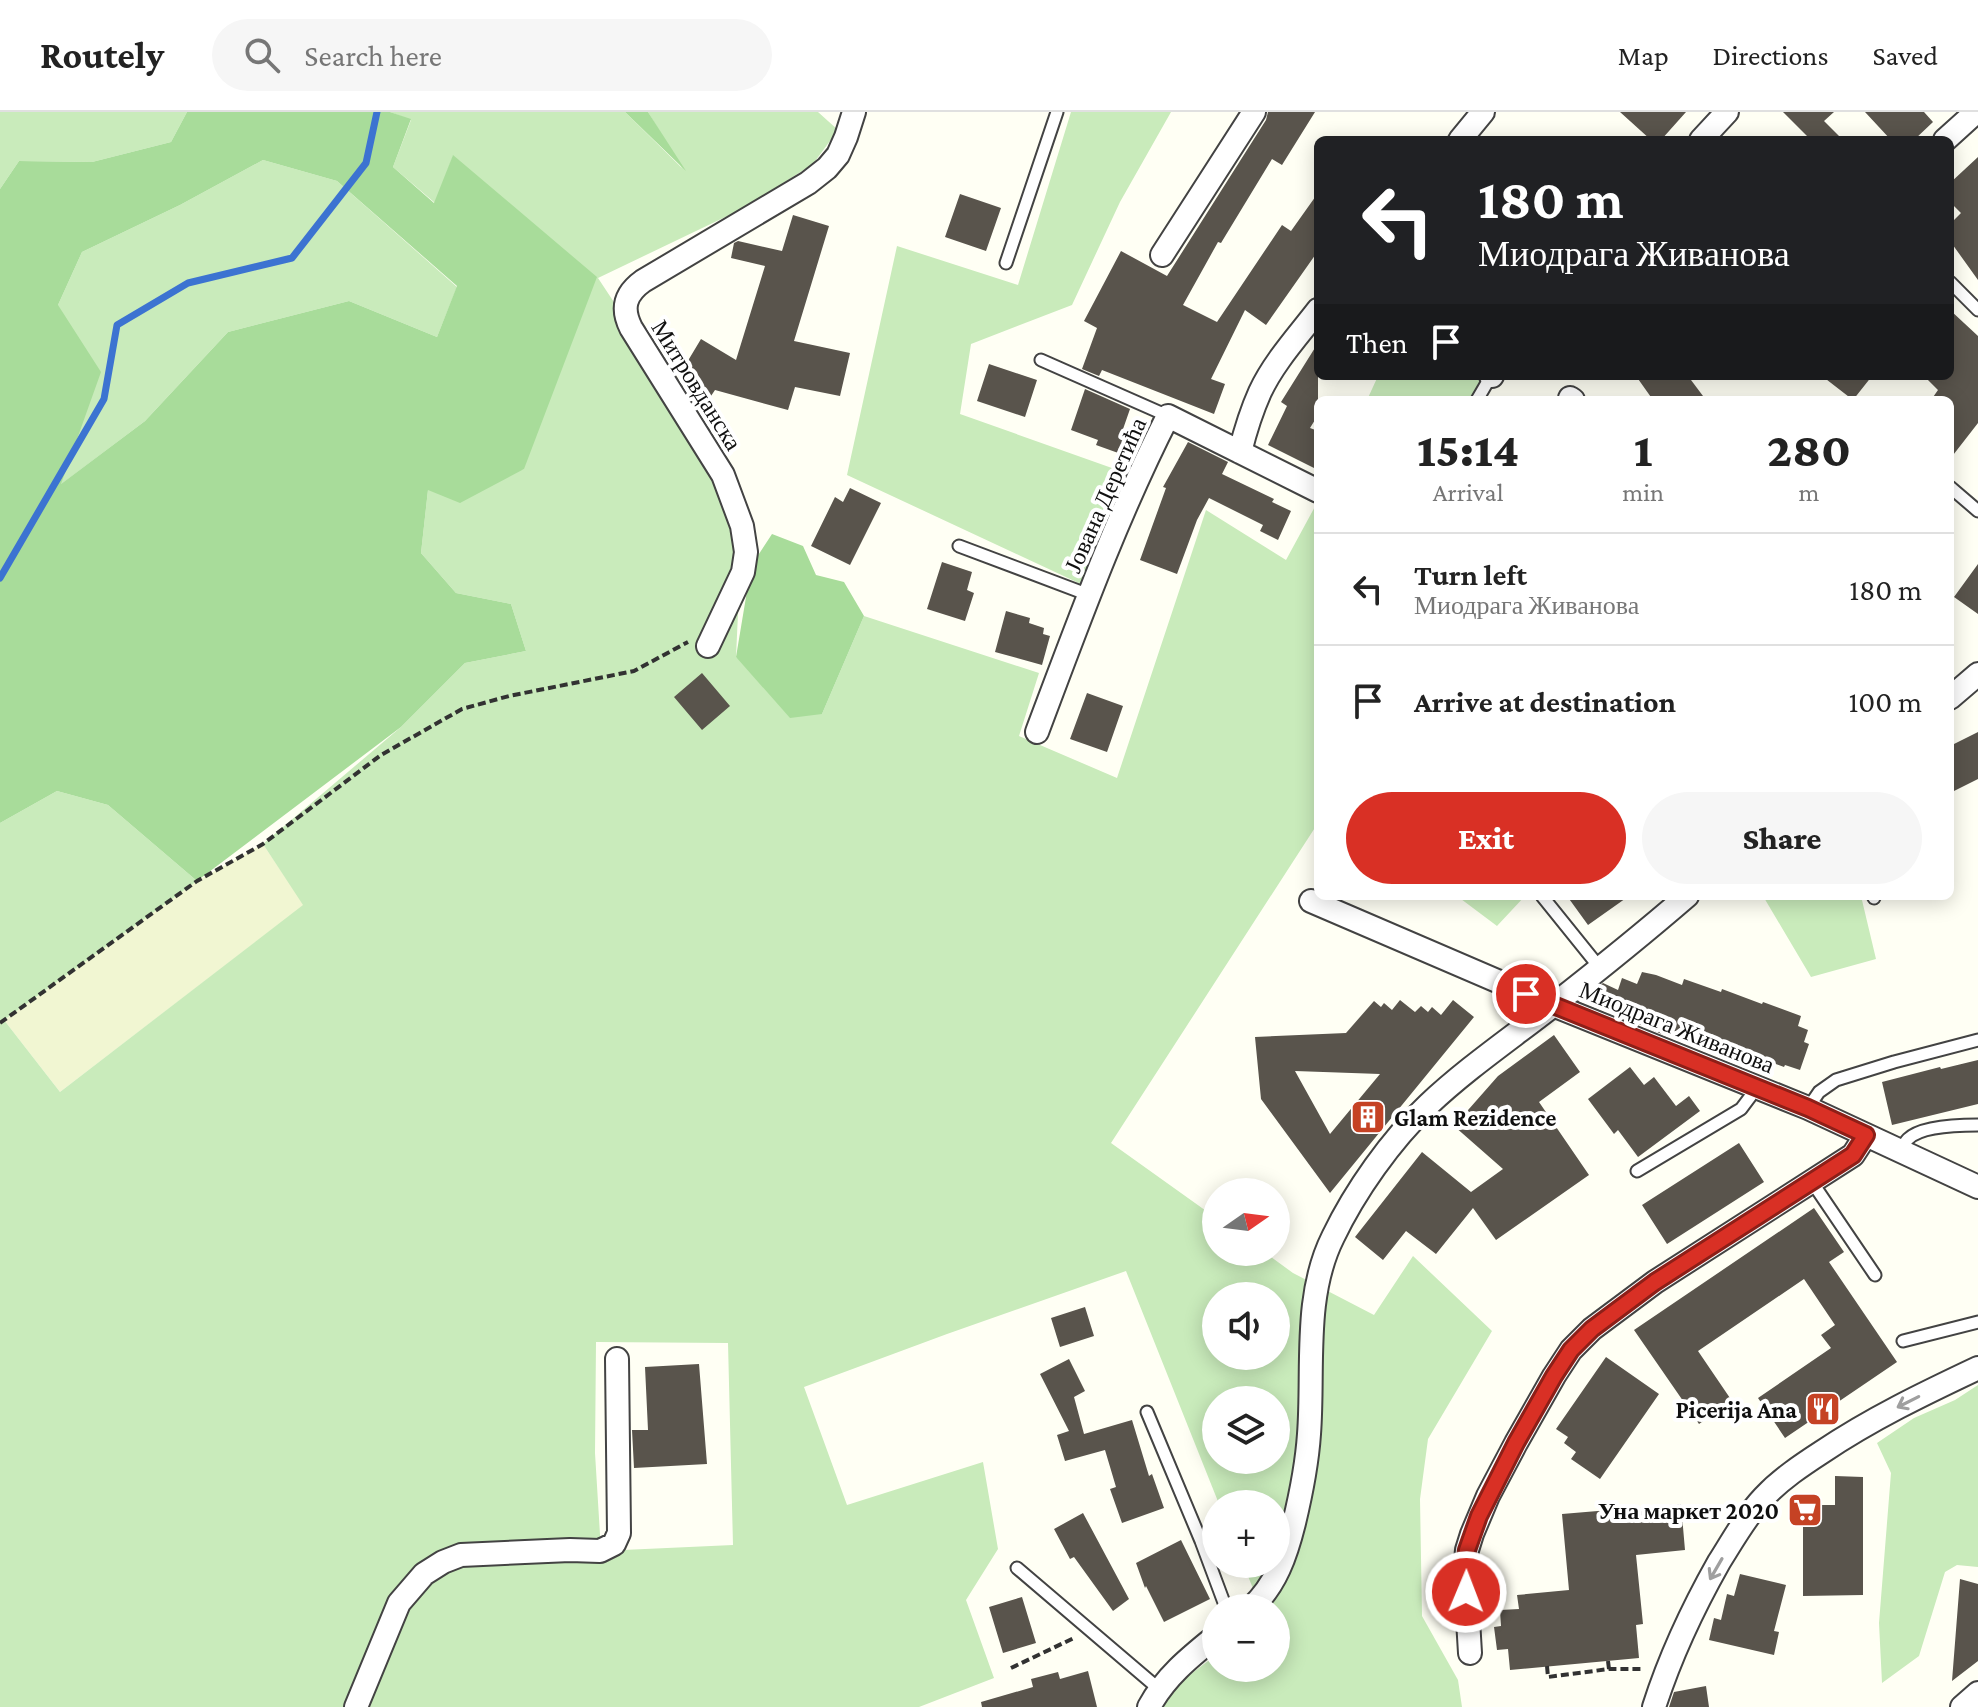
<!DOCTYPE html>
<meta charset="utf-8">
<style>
body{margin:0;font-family:"Crimson Pro",serif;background:#f6f6f6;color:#222;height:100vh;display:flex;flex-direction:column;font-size:30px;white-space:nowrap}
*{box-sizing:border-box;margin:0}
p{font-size:26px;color:#767676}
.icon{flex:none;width:44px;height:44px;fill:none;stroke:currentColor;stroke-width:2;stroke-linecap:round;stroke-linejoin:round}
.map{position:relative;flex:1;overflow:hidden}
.panel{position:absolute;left:1314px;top:284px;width:640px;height:504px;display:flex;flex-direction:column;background:#fff;border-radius:12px;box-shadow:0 4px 20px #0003}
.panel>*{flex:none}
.banner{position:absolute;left:1314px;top:24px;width:640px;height:244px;border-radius:12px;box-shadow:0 4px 20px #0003;background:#202124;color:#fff;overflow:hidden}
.needle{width:52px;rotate:76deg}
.buttons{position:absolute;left:1202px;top:1066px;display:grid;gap:16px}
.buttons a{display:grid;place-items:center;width:88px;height:88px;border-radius:50%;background:#fff;box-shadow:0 4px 20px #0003;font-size:40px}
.pin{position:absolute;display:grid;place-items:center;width:68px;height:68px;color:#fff;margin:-34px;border:4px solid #fff;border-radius:50%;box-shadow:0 2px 8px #0007}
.me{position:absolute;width:88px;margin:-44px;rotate:1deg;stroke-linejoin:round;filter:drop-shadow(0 0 6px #0008)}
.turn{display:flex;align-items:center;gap:28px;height:168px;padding:0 32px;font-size:36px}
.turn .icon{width:104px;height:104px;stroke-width:2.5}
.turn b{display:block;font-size:56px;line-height:68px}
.then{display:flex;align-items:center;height:76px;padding:0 32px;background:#0003;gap:16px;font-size:30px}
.eta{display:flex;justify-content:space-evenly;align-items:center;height:136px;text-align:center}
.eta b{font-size:48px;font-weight:800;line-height:56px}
.action{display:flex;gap:16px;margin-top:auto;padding:16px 32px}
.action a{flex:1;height:92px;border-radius:48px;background:#d93025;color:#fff;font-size:32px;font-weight:800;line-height:92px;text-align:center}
.action a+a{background:#f6f6f6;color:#222}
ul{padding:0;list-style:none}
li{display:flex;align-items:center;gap:24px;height:112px;padding:0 32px;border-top:2px solid #e0e0e0}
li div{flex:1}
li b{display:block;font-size:30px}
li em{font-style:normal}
header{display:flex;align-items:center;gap:48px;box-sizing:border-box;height:112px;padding:0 40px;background:#fff;border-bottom:2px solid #e0e0e0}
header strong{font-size:38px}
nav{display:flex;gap:44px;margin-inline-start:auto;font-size:28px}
.search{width:560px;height:72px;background:#f6f6f6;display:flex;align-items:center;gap:20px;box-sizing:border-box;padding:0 28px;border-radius:44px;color:#767676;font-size:30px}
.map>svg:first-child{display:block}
.farmland{fill:#f1f6d2}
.green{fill:#c9ebbb;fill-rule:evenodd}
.forest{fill:#a8dc9a;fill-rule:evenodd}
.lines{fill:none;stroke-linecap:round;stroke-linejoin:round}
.stream{stroke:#3c73d1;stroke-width:7}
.building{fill:#59544c;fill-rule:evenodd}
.lane-casing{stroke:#434343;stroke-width:15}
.street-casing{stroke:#434343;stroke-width:26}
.path{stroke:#323232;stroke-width:4;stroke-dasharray:8 4;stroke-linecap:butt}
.lane{stroke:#fff;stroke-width:11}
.street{stroke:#fff;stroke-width:22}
.oneway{stroke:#9f9f9f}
.route-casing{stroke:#8d1f18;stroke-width:20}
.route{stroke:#d93025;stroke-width:14}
.labels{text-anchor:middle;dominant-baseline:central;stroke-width:8;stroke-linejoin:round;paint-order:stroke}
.street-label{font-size:24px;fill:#101010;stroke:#fff}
.poi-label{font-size:24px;font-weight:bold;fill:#101010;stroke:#fff;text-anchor:end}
</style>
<header>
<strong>Routely</strong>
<div class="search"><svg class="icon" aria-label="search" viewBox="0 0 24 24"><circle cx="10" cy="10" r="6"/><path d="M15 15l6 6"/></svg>Search here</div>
<nav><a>Map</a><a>Directions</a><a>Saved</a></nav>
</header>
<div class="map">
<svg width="1978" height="1595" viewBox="0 0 1978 1595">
<rect width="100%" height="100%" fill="#fffff4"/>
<!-- farmland -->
<path class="farmland" d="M 263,732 L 304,793 L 60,980 L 4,908 L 197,769 Z"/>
<!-- green -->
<path class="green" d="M 0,0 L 187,0 L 171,30 L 92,50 L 19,49 L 0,77 Z
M 390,0 L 625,0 L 682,56 L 648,0 L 818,0 L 838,18 L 813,52 L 744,96 L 598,166 L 631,216 L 742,414 L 736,545 L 822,602 L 864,504 L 1039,561 L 1019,624 L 1117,666 L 1206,398 L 1286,448 L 1318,389 L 1318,711 L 1111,1031 L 1216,1106 L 1216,1140 L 1264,1140 L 1293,1161 L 1374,1203 L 1413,1144 L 1492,1219 L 1428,1327 L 1420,1387 L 1422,1504 L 1458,1568 L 1462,1595 L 1141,1595 L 1151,1592 L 1216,1543 L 1216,1556 L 1276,1556 L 1276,1496 L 1261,1496 L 1243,1452 L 1276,1452 L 1276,1392 L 1219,1392 L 1126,1159 L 947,1222 L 804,1275 L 847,1393 L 983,1350 L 998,1437 L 966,1488 L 994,1566 L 919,1595 L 0,1595 L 0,711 L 57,679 L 108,693 L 197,769 L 4,908 L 60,980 L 303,793 L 263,732 L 401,615 L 465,551 L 526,539 L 511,492 L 456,481 L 421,441 L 428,378 L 524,357 L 453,44 L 435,91 L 393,55 L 411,8 ZM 1216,1184 L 1276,1184 L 1276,1244 L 1216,1244 ZM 596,1230 L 728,1231 L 733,1433 L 601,1439 L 595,1341 ZM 1216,1288 L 1276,1288 L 1276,1348 L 1216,1348 Z
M 1071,0 L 1171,0 L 1120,90 L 1072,193 L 971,232 L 960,302 L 1126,361 L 1083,473 L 847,363 L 897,134 L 1018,173 Z
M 263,48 L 337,69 L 457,175 L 437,225 L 349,189 L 228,220 L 145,309 L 60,373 L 58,193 L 82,140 L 180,93 Z
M 1378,264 L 1491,264 L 1477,288 L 1367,288 Z
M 1457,784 L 1525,784 L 1497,814 Z
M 1763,784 L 1861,784 L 1876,847 L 1811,865 Z
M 1978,1273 L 1978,1455 L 1957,1453 L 1945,1460 L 1919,1544 L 1882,1571 L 1879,1511 L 1891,1361 L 1877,1331 L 1914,1306 L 1955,1288 Z"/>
<!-- forest -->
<path class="forest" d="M 187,0 L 390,0 L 411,7 L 393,55 L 434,91 L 453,43 L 597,165 L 524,357 L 460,391 L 428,378 L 421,441 L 456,481 L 511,492 L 526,539 L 465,551 L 401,615 L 197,769 L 108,693 L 57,679 L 0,711 L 0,77 L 19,49 L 92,50 L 171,30 ZM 263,48 L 337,69 L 457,174 L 437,225 L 349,189 L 228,220 L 145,309 L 61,372 L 101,260 L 58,193 L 82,140 L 180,93 Z
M 625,0 L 648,0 L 686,59 Z
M 772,422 L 803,434 L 816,463 L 844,470 L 864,504 L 822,602 L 790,606 L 736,545 L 748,473 L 755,448 Z"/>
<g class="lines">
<!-- stream -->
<path class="stream" d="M 0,466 L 104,287 L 117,213 L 188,171 L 292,146 L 366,51 L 377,0"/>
</g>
<!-- building -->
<path class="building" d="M 1268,0 L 1315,0 L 1282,53 L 1272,47 L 1221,131 L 1218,130 L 1183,193 L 1217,210 L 1282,113 L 1291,119 L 1318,81 L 1318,139 L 1266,213 L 1245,198 L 1211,267 L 1225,272 L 1214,302 L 1102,258 L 1099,264 L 1082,257 L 1097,216 L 1084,209 L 1121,139 L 1167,164 L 1266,8 Z
M 1620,0 L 1686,0 L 1661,28 L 1651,28 Z
M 1783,0 L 1834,0 L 1824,9 L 1843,28 L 1811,28 Z
M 1865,0 L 1924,0 L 1933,10 L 1914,28 L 1891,28 Z
M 1978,45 L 1978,168 L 1950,129 L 1950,112 L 1961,101 L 1950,90 L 1950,71 Z
M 960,82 L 1001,96 L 986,139 L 945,125 Z
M 793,103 L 829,114 L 794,229 L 850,241 L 840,284 L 795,275 L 788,298 L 715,278 L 707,290 L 686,277 L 694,264 L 683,257 L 701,227 L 736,248 L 765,154 L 731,146 L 734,131 L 738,129 L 782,139 Z
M 1950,198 L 1978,224 L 1978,311 L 1950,347 L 1950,288 L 1931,288 L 1938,278 L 1924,264 L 1950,264 Z
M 1318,231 L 1318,303 L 1310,316 L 1318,319 L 1318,358 L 1268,333 L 1287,294 L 1281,290 Z
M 989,252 L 1037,268 L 1025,305 L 977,289 Z
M 1636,264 L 1688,264 L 1706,288 L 1653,288 Z
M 1822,264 L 1872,264 L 1853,288 Z
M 1085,277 L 1130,297 L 1122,320 L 1128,322 L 1121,342 L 1096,333 L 1098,328 L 1071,318 Z
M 1188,330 L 1228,350 L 1222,362 L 1274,387 L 1272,390 L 1291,399 L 1278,428 L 1260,419 L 1263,413 L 1209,386 L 1197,408 L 1177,462 L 1140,448 L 1166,376 L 1163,375 Z
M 850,376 L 881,391 L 850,453 L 811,434 L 835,385 L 843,390 Z
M 942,450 L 972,460 L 967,478 L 974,481 L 965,509 L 927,497 Z
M 1978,452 L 1978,502 L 1954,485 Z
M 1006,499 L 1030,506 L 1029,511 L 1044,516 L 1043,522 L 1050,524 L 1042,553 L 995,540 Z
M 702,561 L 730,594 L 702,618 L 674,585 Z
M 1087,581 L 1123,594 L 1107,640 L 1070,627 Z
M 1978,620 L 1978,667 L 1950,681 L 1950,634 Z
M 1567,784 L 1629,784 L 1588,813 Z
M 1642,860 L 1656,863 L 1682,873 L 1684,867 L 1721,880 L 1722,877 L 1762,892 L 1763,890 L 1801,904 L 1798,914 L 1808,918 L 1804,930 L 1809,932 L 1800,958 L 1785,953 L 1784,955 L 1745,941 L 1742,945 L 1703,931 L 1702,934 L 1665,920 L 1664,923 L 1597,894 L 1594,887 L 1595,882 L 1598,875 L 1603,871 L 1618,878 L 1622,866 L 1637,872 Z
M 1400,888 L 1415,900 L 1421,894 L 1428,900 L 1432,895 L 1441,903 L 1453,888 L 1474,905 L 1330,1081 L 1261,987 L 1255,925 L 1346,921 L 1374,889 L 1381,895 L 1384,891 L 1392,898 ZM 1295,959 L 1380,962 L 1330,1022 Z
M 1554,923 L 1580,960 L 1539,990 L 1589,1063 L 1496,1128 L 1473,1096 L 1436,1142 L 1406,1119 L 1383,1148 L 1355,1125 L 1422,1040 L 1471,1080 L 1503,1057 L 1454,1014 L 1498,964 Z
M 1978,948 L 1978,992 L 1892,1013 L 1882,970 L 1940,955 L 1941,957 Z
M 1630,955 L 1644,973 L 1654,965 L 1676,994 L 1689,984 L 1700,999 L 1638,1045 L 1618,1018 L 1614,1022 L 1588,987 Z
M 1739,1031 L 1764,1070 L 1667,1132 L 1642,1093 Z
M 1814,1096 L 1844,1140 L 1829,1150 L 1897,1250 L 1785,1326 L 1758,1286 L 1831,1236 L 1821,1223 L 1835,1213 L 1804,1167 L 1698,1239 L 1732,1289 L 1699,1312 L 1634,1218 Z
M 1085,1195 L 1094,1224 L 1060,1235 L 1051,1206 Z
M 1606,1245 L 1659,1282 L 1600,1367 L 1571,1347 L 1576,1340 L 1564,1331 L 1568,1325 L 1556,1317 Z
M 1069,1247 L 1085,1279 L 1074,1285 L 1084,1322 L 1132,1308 L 1149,1364 L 1152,1362 L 1164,1396 L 1122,1411 L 1110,1377 L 1116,1375 L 1105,1338 L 1065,1349 L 1057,1323 L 1069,1319 L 1040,1262 Z
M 699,1252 L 707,1352 L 634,1356 L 632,1318 L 648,1318 L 645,1255 Z
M 1835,1364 L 1863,1365 L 1863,1483 L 1803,1484 L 1803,1393 L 1835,1393 Z
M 1681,1392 L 1685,1438 L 1636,1443 L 1643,1512 L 1636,1513 L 1639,1546 L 1510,1558 L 1508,1537 L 1497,1538 L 1494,1515 L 1501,1514 L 1500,1498 L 1519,1497 L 1517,1483 L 1569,1478 L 1562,1402 Z
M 1083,1401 L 1129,1487 L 1113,1499 L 1074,1445 L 1070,1447 L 1054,1417 Z
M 1181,1428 L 1210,1487 L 1164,1510 L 1146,1474 L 1145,1476 L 1136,1451 Z
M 1740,1462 L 1786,1473 L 1774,1519 L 1779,1520 L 1774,1543 L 1709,1528 L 1714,1506 L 1721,1508 L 1727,1482 L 1734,1484 Z
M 1960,1467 L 1978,1472 L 1978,1549 L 1952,1569 Z
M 1022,1485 L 1036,1531 L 1003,1541 L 989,1495 Z
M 1088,1559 L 1097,1595 L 982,1595 L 981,1590 L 1033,1575 L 1031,1567 L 1058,1560 L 1060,1567 Z
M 1706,1574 L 1709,1595 L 1669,1595 L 1674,1580 Z"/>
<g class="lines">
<!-- lane casing -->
<g class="lane-casing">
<path id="lane" d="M 1006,151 L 1057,0
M 1950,170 L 1978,198
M 1041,248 L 1168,304
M 1477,288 L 1491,264
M 1950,375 L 1978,399
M 959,434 L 1089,483
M 1542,784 L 1600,856
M 1873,784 L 1874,786
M 1808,996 L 1819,980 L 1836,968 L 1894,950 L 1978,928
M 1901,1038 C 1903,1034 1905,1030 1908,1027 C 1921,1014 1960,1013 1978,1013
M 1637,1059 L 1741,997 L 1750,985 L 1755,975
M 1812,1070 L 1875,1163
M 1903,1229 L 1978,1210
M 1147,1300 L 1201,1429 L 1226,1496
M 1017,1456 L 1159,1577"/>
</g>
<!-- street casing -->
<g class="street-casing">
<path id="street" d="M 1460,28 L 1483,0
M 1701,28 L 1727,0
M 1945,28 L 1976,0
M 1162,143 L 1254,0
M 1491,264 L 1492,264
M 1570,286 L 1573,288
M 1240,340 C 1245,320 1251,300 1260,280 C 1274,250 1298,224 1318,198
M 708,534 L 743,460 L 746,440 L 742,414 L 723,363 L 631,216 C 621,196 625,182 643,169 L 808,71 L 827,56 L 838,43 L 846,25 L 854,0
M 1950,586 L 1978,562
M 1037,620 C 1077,514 1116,406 1168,304 L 1318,379
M 1311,789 L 1553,893 L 1808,996 L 1978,1075
M 1251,1496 C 1276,1473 1286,1443 1294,1411 C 1301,1382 1307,1352 1309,1322 C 1314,1257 1303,1185 1333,1125 C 1355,1079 1391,1028 1428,993 C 1466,957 1510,927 1551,895 C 1597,859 1643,822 1687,784
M 1470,1541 L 1465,1458 L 1467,1438 L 1472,1422 L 1488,1384 L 1516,1331 L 1554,1264 L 1571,1238 L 1592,1217 L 1655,1170 L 1853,1043 L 1866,1023
M 356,1595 L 399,1491 L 424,1462 L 443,1450 L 461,1443 L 570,1438 L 600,1439 L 614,1432 L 619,1421 L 617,1247
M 1149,1595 C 1165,1565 1190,1545 1216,1524
M 1654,1595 C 1670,1545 1693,1496 1719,1450 C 1733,1428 1746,1404 1764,1385 C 1781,1367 1802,1353 1822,1340 C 1871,1307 1925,1281 1978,1256
M 1962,1595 L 1978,1581"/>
</g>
<!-- path -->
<path class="path" d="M 0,911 L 197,769 L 263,732 L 381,643 L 462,597 L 509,584 L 634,559 L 688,530
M 1608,1549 L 1609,1557
M 1547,1554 L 1548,1565 L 1609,1557 L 1643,1557
M 1011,1556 L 1074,1526"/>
<!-- lane -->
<use href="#lane" class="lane"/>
<!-- street -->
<use href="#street" class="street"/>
</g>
<!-- one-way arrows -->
<defs><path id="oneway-shaft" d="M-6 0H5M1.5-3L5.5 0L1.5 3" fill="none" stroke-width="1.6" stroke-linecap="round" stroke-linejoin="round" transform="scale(2)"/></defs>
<g class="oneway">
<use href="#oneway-shaft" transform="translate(1908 1290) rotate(153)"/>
<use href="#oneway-shaft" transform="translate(1716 1457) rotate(120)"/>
</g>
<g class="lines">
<!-- route casing -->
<g class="route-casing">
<path id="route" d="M 1466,1480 L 1465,1458 L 1467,1438 L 1479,1404 L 1516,1331 L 1554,1264 L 1571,1238 L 1592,1217 L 1655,1170 L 1853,1043 L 1866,1023 L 1808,996 L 1526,882"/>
</g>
<!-- route -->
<use href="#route" class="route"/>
</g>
<!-- icons -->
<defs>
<g id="building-square" transform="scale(1.8)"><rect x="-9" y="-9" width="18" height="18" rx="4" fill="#c54224" stroke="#fff"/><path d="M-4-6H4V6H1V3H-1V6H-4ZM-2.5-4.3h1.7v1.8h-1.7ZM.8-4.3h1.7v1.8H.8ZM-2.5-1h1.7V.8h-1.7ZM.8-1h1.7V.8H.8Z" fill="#fff"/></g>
<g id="restaurant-square" transform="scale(1.8)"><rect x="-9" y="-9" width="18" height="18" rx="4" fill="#c54224" stroke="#fff"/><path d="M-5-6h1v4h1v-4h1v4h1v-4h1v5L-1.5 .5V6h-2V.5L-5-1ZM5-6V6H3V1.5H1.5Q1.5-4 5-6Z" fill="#fff"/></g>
<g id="supermarket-square" transform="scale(1.8)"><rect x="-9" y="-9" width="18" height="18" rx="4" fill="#c54224" stroke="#fff"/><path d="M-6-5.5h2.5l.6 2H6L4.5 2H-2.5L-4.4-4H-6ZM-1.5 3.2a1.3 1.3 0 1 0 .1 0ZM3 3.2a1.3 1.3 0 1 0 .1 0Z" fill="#fff"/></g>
</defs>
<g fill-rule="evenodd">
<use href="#building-square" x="1368" y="1005"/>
<use href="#restaurant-square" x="1823" y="1297"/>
<use href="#supermarket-square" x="1805" y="1398"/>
</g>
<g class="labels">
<!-- street labels -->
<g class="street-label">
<text transform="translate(697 273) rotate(58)">Митровданска</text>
<text transform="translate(1105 383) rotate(-66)">Јована Деретића</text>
<text transform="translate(1677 915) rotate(22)">Миодрага Живанова</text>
</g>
<!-- poi labels -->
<g class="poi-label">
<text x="1394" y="1005" text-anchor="start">Glam Rezidence</text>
<text x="1797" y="1297">Picerija Ana</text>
<text x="1779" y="1398">Уна маркет 2020</text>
</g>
</g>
</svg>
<div class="buttons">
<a><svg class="needle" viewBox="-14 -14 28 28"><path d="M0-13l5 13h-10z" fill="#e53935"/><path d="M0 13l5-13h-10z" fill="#767676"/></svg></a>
<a><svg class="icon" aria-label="sound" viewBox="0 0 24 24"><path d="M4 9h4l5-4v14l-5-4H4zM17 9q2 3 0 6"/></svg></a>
<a><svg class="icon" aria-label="layers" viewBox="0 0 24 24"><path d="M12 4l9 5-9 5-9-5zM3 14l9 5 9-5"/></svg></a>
<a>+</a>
<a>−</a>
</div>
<div class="pin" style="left:1526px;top:882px;background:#d93025"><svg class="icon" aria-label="arrive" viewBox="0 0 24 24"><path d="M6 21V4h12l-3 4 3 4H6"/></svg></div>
<svg class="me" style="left:1466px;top:1480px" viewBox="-20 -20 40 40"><circle r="17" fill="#d93025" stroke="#fff" stroke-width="3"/><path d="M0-11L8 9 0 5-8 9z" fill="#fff"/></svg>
<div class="banner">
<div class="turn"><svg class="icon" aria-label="left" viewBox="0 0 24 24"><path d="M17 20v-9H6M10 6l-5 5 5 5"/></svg><div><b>180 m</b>Миодрага Живанова</div></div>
<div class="then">Then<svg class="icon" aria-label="arrive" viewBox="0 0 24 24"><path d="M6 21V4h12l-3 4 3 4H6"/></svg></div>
</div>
<section class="panel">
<div class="eta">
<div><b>15:14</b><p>Arrival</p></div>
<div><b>1</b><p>min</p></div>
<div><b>280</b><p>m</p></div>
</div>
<ul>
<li><svg class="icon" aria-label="left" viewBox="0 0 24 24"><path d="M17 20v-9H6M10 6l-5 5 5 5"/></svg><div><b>Turn left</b><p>Миодрага Живанова</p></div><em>180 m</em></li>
<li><svg class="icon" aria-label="arrive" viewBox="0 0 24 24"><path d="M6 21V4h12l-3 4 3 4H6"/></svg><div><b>Arrive at destination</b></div><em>100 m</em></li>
</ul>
<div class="action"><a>Exit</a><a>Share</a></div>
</section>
</div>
